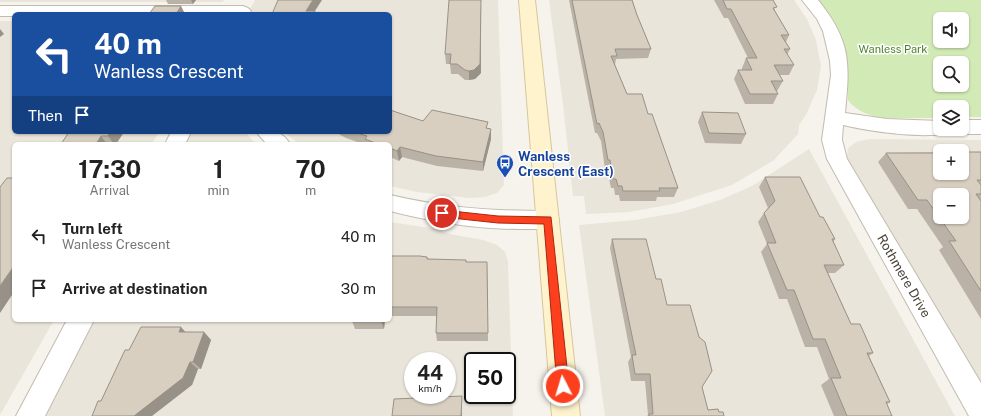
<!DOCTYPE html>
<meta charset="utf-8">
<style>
body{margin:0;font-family:"Public Sans",sans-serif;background:#f2f2f2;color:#222;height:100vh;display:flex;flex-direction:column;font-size:15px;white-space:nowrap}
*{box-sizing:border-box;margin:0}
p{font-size:13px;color:#767676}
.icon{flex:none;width:22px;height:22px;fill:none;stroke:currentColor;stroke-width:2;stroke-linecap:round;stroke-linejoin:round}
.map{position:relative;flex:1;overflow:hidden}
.details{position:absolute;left:12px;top:142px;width:380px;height:180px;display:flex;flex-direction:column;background:#fff;border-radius:6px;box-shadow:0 1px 3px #0004}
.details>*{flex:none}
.hud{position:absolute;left:12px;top:12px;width:380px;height:122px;border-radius:6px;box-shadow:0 1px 3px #0004;background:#1a4fa0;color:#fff;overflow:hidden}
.controls{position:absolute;left:933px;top:12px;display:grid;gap:8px}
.controls a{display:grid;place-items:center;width:36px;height:36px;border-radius:6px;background:#fff;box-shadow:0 1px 3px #0004;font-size:20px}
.speed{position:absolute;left:404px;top:352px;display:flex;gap:8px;font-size:20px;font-weight:700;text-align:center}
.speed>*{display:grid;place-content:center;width:52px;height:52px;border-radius:50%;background:#fff;box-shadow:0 1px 3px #0004;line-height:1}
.speed small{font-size:10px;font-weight:400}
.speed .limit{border:2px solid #111;border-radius:6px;background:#fff;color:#111}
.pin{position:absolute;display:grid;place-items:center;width:34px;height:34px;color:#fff;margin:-17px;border:2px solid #fff;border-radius:50%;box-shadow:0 1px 4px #0007}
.me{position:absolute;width:44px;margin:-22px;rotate:355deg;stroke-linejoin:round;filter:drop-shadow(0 0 3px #0008)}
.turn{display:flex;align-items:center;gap:14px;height:84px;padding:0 16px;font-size:18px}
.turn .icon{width:52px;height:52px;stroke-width:2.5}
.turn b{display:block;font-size:28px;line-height:34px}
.then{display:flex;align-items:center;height:38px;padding:0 16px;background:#0003;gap:8px;font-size:15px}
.eta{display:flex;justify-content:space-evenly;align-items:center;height:68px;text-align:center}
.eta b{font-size:24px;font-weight:700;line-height:28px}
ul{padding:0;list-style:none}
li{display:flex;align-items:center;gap:12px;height:52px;padding:0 16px}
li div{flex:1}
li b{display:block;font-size:15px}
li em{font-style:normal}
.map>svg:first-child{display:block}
.residential{fill:#eae5da;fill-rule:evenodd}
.green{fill:#d2eab5;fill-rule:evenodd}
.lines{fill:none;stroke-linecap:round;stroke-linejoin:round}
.street-casing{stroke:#c2bbae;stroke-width:2}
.secondary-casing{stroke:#d6c79b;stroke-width:2}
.street{fill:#fff;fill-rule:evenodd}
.secondary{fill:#fff3cd;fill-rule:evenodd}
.wall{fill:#bab2a6}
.shaded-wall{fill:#979187}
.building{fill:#d8cfc1;stroke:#979187;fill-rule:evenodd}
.route{fill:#fc3f1d;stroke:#a42913}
.labels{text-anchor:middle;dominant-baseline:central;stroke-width:3;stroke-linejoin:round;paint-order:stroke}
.far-park-label{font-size:11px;fill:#4a7f2a;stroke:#fff}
.transit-label{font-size:13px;font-weight:bold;fill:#164399;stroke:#fff;text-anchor:start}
.street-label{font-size:13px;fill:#4b4439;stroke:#fff}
</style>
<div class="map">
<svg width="981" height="416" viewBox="0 0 981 416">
<rect width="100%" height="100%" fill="#f6f3ec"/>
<!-- residential -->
<path class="residential" d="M 0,0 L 224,0 L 223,2 L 0,2 Z
M 255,0 L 498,0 L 504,185 L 497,193 L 485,197 L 469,198 L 417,192 L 390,186 L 390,144 L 299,144 L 284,132 L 390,132 L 390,14 L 247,14 Z
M 549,0 L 794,0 L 807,19 L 816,40 L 821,66 L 817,90 L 806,115 L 799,125 L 798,134 L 774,160 L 732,185 L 673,204 L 629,212 L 586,214 L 584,196 L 573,196 L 563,105 Z
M 0,21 L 14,21 L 14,132 L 159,132 L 152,144 L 14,144 L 14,320 L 54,320 L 0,415 Z
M 188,132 L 245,132 L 256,144 L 181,144 Z
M 869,139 L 981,140 L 981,397 L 849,167 L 847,156 L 848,148 L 856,142 ZM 940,151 L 962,151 L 962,173 L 940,173 ZM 940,195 L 962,195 L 962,217 L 940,217 Z
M 809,149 L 955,416 L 605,416 L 579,225 L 635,220 L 681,212 L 720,200 L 752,186 Z
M 390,222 L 436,229 L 450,234 L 483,240 L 497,245 L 505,252 L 508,261 L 513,416 L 38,416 L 88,320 L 390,320 ZM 413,361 L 447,361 L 447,395 L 413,395 ZM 473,361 L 507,361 L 507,395 L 473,395 Z"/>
<!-- green -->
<path class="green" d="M 816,0 L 981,0 L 981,117 L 962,117 L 962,107 L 940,107 L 940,118 L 885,118 C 870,116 857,112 848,100 L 847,65 ZM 940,19 L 962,19 L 962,41 L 940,41 ZM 940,63 L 962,63 L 962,85 L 940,85 Z"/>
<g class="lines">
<!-- street casing -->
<g class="street-casing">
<path id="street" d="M 802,0 L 818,0 C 851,41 850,62 845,113 L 887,119 L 940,121 L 940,129 L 949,129 L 947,133 C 923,139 868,131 843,125 L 842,140 L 847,159 L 981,383 L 981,416 L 969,416 L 827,159 L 822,140 L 831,75 L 830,61 L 823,31 L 817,19 Z
M 0,6 L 243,6 L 248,8 L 251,11 L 249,14 L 14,14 L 14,16 L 0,16 Z
M 962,120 L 981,120 L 981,134 L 962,134 L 955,132 L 954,129 L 962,129 Z
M 171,132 L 191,132 L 185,144 L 165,144 Z
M 256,132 C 272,132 281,129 290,144 L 267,144 Z
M 390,195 C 446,208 491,211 548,211 L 556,214 L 559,220 L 556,226 C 544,230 531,229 519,229 C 475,229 433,222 390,211 Z
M 67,320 L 94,320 L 45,416 L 16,416 Z"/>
</g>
<!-- secondary casing -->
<g class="secondary-casing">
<path id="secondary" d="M 519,0 L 535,0 L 580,416 L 552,416 Z"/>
</g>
<!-- street -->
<use href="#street" class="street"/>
<!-- secondary -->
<use href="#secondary" class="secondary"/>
</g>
<!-- wall -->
<path class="wall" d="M 166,0 L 196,0 L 193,4 L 168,4 Z
M 481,0 L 481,73 L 475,79 L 469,80 L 465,80 L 458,74 L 451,74 L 450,64 L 446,64 L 445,54 Z
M 569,0 L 632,0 L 637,15 L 651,49 L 648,58 L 616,59 L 615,65 L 627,94 L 648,114 L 678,188 L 674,197 L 657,197 L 656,201 L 620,201 L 619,195 L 615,195 L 614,188 L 611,188 L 607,169 L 605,169 L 601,141 L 597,133 L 595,133 Z
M 714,0 L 773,0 L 775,11 L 789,35 L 786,42 L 790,49 L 787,55 L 794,65 L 789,75 L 779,75 L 783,81 L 777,91 L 776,91 L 778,94 L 773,104 L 745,104 L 734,79 L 738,70 L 742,70 L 742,68 L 746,58 L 748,58 L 728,18 L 724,18 Z
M 702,112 L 746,134 L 741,144 L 705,143 L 698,122 Z
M 423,121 L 491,129 L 491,139 L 483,171 L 437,166 L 402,157 L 399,161 L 390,157 L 390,144 L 363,144 L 346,138 L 335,132 L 390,132 Z
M 69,132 L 124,132 L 116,144 L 61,144 Z
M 981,152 L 981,200 L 980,200 L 981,201 L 981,319 L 939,250 L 943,247 L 917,209 L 908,209 L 878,162 L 886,153 Z
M 765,177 L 820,217 L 835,239 L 833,242 L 844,265 L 835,273 L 828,273 L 851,324 L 873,353 L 869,356 L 890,402 L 887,404 L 892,416 L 834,416 L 821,385 L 829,379 L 817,347 L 805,347 L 787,299 L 779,299 L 761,252 L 767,244 L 758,222 L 764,213 L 768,208 L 759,187 Z
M 612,239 L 656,279 L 702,387 L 708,410 L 719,412 L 724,416 L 647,416 L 648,415 L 645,381 L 631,381 L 628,362 L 631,357 L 610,248 Z
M 390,256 L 427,257 L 428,259 L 467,262 L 487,262 L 488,341 L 437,341 L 436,333 L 437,316 L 390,316 Z
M 385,320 L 384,329 L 355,329 L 352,321 Z
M 186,332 L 204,332 L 211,340 L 201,369 L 198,369 L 192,385 L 101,401 L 129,350 Z"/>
<!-- shaded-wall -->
<path class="shaded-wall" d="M 191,0 L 196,0 L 193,4 Z
M 313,0 L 322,0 L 313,14 L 306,11 Z
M 481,0 L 481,73 L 475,79 L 469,80 L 469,71 Z
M 181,6 L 185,14 L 176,14 Z
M 0,29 L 4,34 L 0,37 Z
M 491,129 L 491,139 L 483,171 L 483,162 Z
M 110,132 L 124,132 L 116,144 L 114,144 L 108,136 Z
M 101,136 L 107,144 L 96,144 Z
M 400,147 L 402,157 L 399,161 L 397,151 Z
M 14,266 L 14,292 L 0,313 L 0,286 Z
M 381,320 L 385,320 L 384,329 L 381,321 Z
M 181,327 L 188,335 L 179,332 Z
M 204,332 L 211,340 L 201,369 L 193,362 Z
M 190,362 L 198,369 L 192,385 L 152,416 L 134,416 Z
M 462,396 L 462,416 L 461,416 Z"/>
<!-- building -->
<path class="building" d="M 278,0 L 313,0 L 306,11 L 315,11 L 314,14 L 272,14 Z
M 449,0 L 481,0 L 480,64 L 474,70 L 469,71 L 465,70 L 457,64 L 450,64 L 451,54 L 445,54 Z
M 572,0 L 632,0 L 637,15 L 651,49 L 615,49 L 617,56 L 611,56 L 627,94 L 642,94 L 648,114 L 652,114 L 678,188 L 659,188 L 660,191 L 623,191 L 622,186 L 618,186 L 616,179 L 613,179 L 610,160 L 608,160 L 603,132 L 599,123 L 597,124 Z
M 723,0 L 773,0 L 777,7 L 773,8 L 789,35 L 781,35 L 790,49 L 784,49 L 794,65 L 774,65 L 783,81 L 771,81 L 778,94 L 750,94 L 738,70 L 752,70 L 746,58 L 757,58 L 731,9 L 727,9 Z
M 155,6 L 181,6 L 176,14 L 149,14 Z
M 390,110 L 423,121 L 432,110 L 488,122 L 486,128 L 491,129 L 483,162 L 436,156 L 400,147 L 397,151 L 390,148 L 390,144 L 378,144 L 365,139 L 367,136 L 354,132 L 390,132 Z
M 702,112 L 738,113 L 746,134 L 709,133 Z
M 69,132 L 110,132 L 108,136 L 101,136 L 96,144 L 61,144 Z
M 962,152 L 981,152 L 981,180 L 977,180 L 981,185 L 981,194 L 976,194 L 981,201 L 981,291 L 949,241 L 956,241 L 927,200 L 918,200 L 886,153 L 940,153 L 940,173 L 962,173 ZM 940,195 L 962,195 L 962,217 L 940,217 Z
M 765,177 L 800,177 L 820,217 L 823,217 L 835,239 L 832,239 L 844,265 L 824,265 L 851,324 L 860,324 L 873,353 L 867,353 L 890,402 L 886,402 L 892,416 L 847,416 L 831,378 L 841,378 L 825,339 L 813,339 L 794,290 L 787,290 L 767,243 L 776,243 L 764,213 L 775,201 Z
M 7,178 L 14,178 L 14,266 L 0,286 L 0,187 Z
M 612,239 L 646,239 L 656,279 L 661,279 L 667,305 L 690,305 L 699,337 L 705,342 L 712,371 L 702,387 L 708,410 L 718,409 L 719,412 L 723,412 L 724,416 L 649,416 L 649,414 L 653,414 L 650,374 L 635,374 L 632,355 L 636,355 Z
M 390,256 L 420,256 L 427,257 L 427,259 L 466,260 L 466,262 L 487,262 L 488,333 L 436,333 L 437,307 L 390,307 Z
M 352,320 L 381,320 L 381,321 L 352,321 Z
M 141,327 L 181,327 L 179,332 L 204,332 L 193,362 L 190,362 L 183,378 L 134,416 L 92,416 L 98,401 L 101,401 L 125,350 L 129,350 Z
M 462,396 L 461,416 L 392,416 L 394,399 Z"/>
<!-- route -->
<path class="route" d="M 442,210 L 498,216 L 551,217 L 569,386 L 567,390 L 563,392 L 559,390 L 557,386 L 544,224 L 498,223 L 442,217 L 437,213 Z"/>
<!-- icons -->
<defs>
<g id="bus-pin" transform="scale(0.9)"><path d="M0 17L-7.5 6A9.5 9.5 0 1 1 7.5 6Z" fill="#1a4fb4" stroke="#fff"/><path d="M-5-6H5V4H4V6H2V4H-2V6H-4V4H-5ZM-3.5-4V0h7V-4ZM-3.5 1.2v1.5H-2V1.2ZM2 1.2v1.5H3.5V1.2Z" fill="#fff"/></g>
</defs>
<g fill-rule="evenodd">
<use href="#bus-pin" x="505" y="163"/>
</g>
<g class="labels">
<!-- far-park labels -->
<g class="far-park-label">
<text x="893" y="49">Wanless Park</text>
</g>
<!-- transit labels -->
<g class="transit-label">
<text x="518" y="156">Wanless<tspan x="518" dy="15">Crescent (East)</tspan></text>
</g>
<!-- street labels -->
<g class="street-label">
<text transform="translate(904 276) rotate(60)">Rothmere Drive</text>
</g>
</g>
</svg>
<div class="controls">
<a><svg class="icon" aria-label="sound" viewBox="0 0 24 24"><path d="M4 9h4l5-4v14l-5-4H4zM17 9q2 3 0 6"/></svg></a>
<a><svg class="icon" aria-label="search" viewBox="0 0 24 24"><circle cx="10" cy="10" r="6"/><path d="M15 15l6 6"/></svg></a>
<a><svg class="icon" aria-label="layers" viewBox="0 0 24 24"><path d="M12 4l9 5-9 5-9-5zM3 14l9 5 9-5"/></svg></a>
<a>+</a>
<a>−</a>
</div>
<div class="speed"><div>44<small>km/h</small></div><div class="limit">50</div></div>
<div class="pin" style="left:442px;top:213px;background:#d93025"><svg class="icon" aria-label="arrive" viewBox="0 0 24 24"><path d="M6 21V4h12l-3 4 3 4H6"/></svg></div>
<svg class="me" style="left:563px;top:386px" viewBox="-20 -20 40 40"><circle r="17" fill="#fc3f1d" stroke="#fff" stroke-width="3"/><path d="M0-11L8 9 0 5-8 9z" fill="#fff"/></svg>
<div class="hud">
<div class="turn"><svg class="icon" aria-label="left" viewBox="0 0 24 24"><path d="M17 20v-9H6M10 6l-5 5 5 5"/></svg><div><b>40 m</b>Wanless Crescent</div></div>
<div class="then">Then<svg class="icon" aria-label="arrive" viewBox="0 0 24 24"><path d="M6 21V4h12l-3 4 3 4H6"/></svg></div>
</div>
<section class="details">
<div class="eta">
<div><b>17:30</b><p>Arrival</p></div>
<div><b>1</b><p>min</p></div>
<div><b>70</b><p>m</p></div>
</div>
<ul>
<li><svg class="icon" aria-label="left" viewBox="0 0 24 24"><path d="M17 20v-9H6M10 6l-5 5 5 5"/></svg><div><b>Turn left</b><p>Wanless Crescent</p></div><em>40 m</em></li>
<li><svg class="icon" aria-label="arrive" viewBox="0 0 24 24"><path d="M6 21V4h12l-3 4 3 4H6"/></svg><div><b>Arrive at destination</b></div><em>30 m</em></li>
</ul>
</section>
</div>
